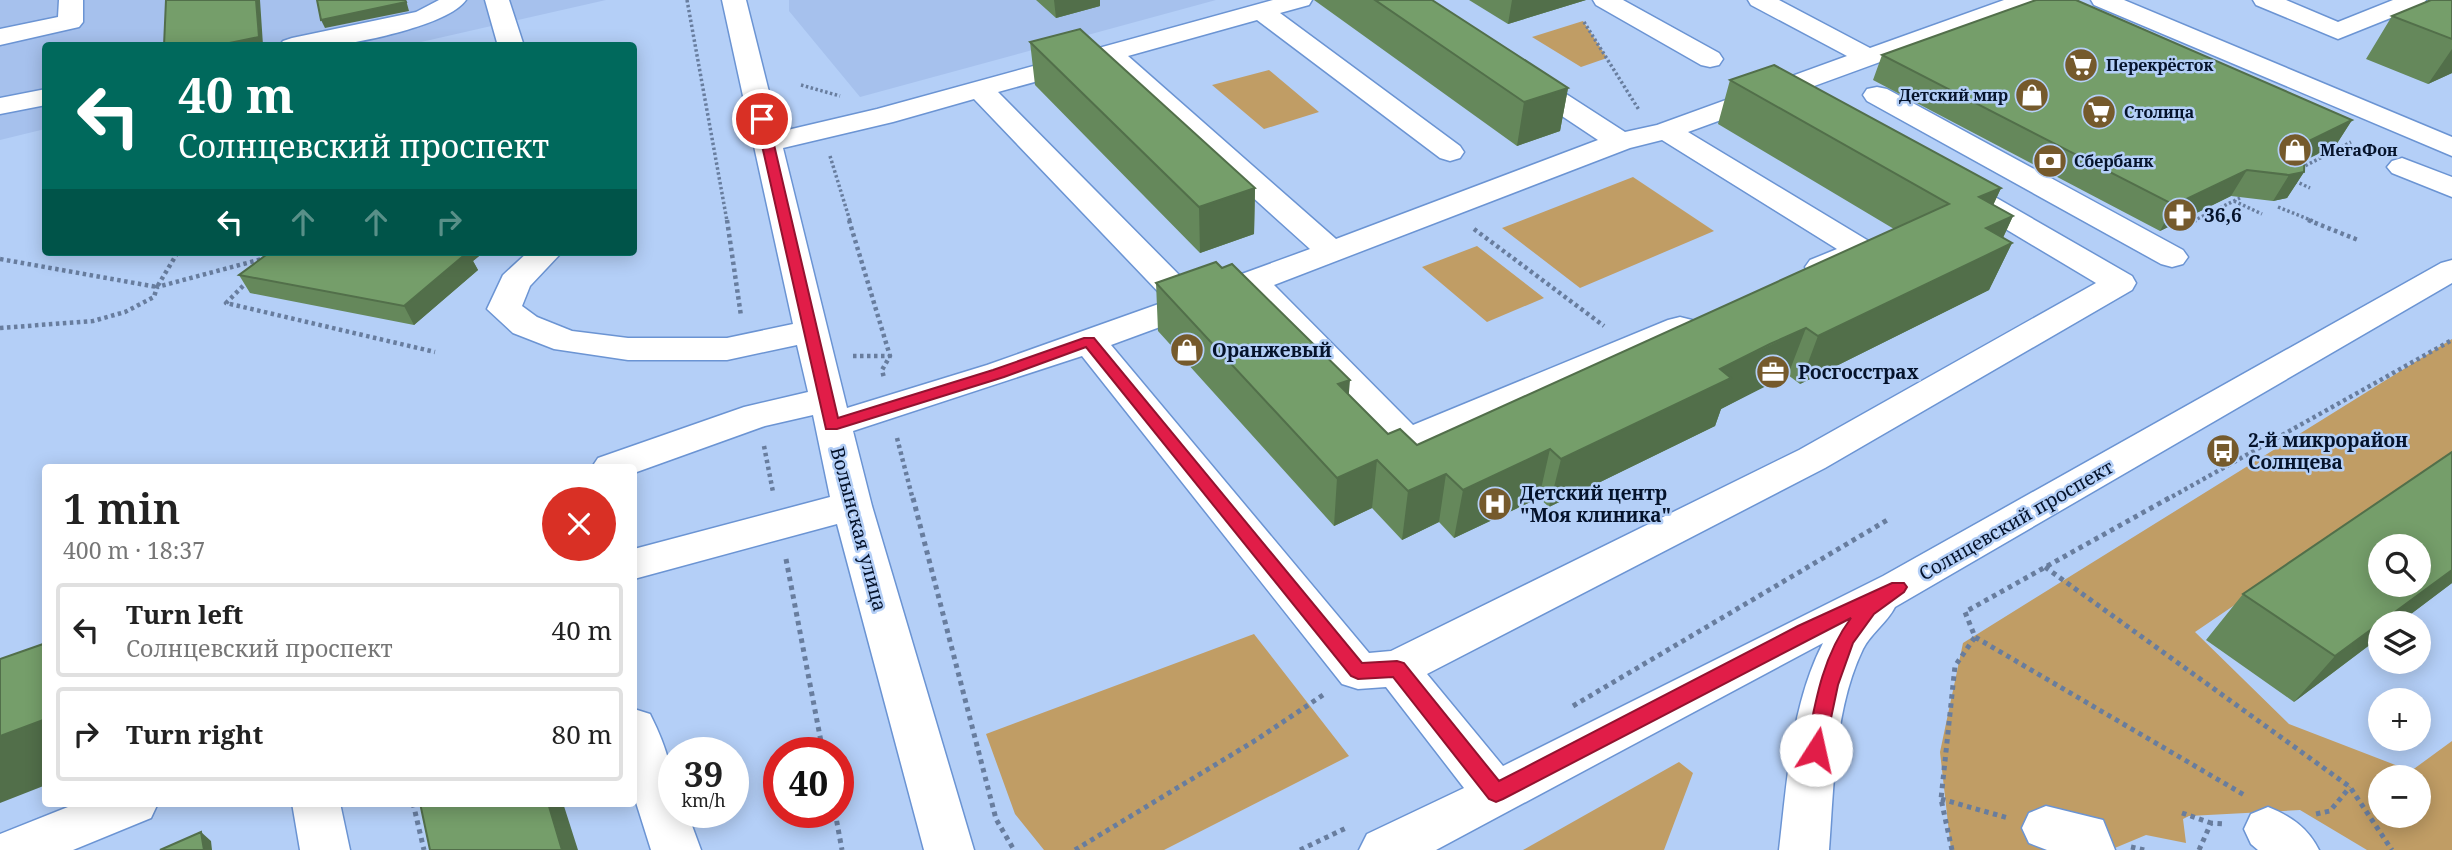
<!DOCTYPE html>
<meta charset="utf-8">
<style>
body{margin:0;font-family:"Noto Serif",serif;background:#f6f6f6;color:#222;height:100vh;display:flex;flex-direction:column;font-size:26px;white-space:nowrap}
*{box-sizing:border-box;margin:0}
p{font-size:23px;color:#767676}
.icon{flex:none;width:38px;height:38px;fill:none;stroke:currentColor;stroke-width:2;stroke-linecap:round;stroke-linejoin:round}
.map{position:relative;flex:1;overflow:hidden}
.side{position:absolute;left:42px;top:464px;width:595px;height:343px;display:flex;flex-direction:column;background:#fff;border-radius:7px;box-shadow:0 4px 18px #0003}
.side>*{flex:none}
.top-card{position:absolute;left:42px;top:42px;width:595px;height:214px;border-radius:7px;box-shadow:0 4px 18px #0003;background:#00695c;color:#fff;overflow:hidden}
.fabs{position:absolute;left:2368px;top:534px;display:grid;gap:14px}
.fabs a{display:grid;place-items:center;width:63px;height:63px;border-radius:50%;background:#fff;box-shadow:0 4px 18px #0003;font-size:35px}
.speed{position:absolute;left:658px;top:737px;display:flex;gap:14px;font-size:35px;font-weight:700;text-align:center}
.speed>*{display:grid;place-content:center;width:91px;height:91px;border-radius:50%;background:#fff;box-shadow:0 4px 18px #0003;line-height:1}
.speed small{font-size:18px;font-weight:400}
.speed .limit{border:10px solid #d22;background:#fff;color:#111}
.pin{position:absolute;display:grid;place-items:center;width:60px;height:60px;color:#fff;margin:-30px;border:4px solid #fff;border-radius:50%;box-shadow:0 2px 7px #0007}
.me{position:absolute;width:77px;margin:-38px;rotate:10deg;stroke-linejoin:round;filter:drop-shadow(0 0 5px #0008)}
.turn{display:flex;align-items:center;gap:24px;height:147px;padding:0 21px;font-size:32px}
.turn .icon{width:91px;height:91px;stroke-width:2.5}
.turn b{display:block;font-size:49px;line-height:60px}
.lanes{display:flex;align-items:center;height:66px;padding:0 21px;background:#0003;justify-content:center;gap:35px;direction:ltr}
.lanes .off{opacity:.35}
.round{display:grid;place-items:center;flex:none;width:74px;height:74px;border-radius:37px;background:#f6f6f6}
.head{display:flex;align-items:center;justify-content:space-between;height:119px;padding:0 21px}
h1{font-size:42px;font-weight:600;line-height:52px}
ul{padding:0;list-style:none}
li{display:flex;align-items:center;gap:21px;height:94px;margin:0 14px 10px;padding:0 7px;border:4px solid #e0e0e0;border-radius:7px}
li div{flex:1}
li b{display:block;font-size:26px}
li em{font-style:normal}
.map>svg:first-child{display:block}
.built{fill:#a6c1ed}
.green{fill:#c09d65;fill-rule:evenodd}
.lines{fill:none;stroke-linecap:round;stroke-linejoin:round}
.minor-casing{stroke:#6b94d3;stroke-width:3}
.path-far2{stroke:#687d9e;stroke-width:3.5;stroke-dasharray:2.5 2.5;stroke-linecap:butt}
.path-far1{stroke:#687d9e;stroke-width:4.5;stroke-dasharray:3.5 3.5;stroke-linecap:butt}
.path{stroke:#687d9e;stroke-width:5;stroke-dasharray:4.5 4.5;stroke-linecap:butt}
.minor{fill:#fff;fill-rule:evenodd}
.wall{fill:#65885b}
.shaded-wall{fill:#526f4a}
.building{fill:#759e6a;stroke:#526f4a;stroke-width:2;fill-rule:evenodd}
.route{fill:#e11d48;stroke:#92132f;stroke-width:2}
.labels{text-anchor:middle;dominant-baseline:central;stroke-width:5;stroke-linejoin:round;paint-order:stroke}
.far-poi-label{font-size:16px;font-weight:bold;fill:#05132b;stroke:#b4cff7;text-anchor:start}
.poi-label{font-size:19px;font-weight:bold;fill:#05132b;stroke:#b4cff7;text-anchor:start}
.street-label{font-size:19px;fill:#05132b;stroke:#b4cff7}
</style>
<div class="map">
<svg width="2452" height="850" viewBox="0 0 2452 850">
<rect width="100%" height="100%" fill="#b4cff7"/>
<!-- built -->
<path class="built" d="M 0,0 L 606,0 L 408,45 L 46,46 L 45,129 L 0,140 Z
M 789,0 L 1216,0 L 860,97 L 789,11 Z"/>
<!-- green -->
<path class="green" d="M 1583,21 L 1607,58 L 1581,67 L 1532,37 Z
M 1269,70 L 1319,112 L 1264,129 L 1212,85 Z
M 1633,177 L 1714,231 L 1580,288 L 1502,228 Z
M 1477,246 L 1544,298 L 1487,322 L 1422,267 Z
M 2452,339 L 2452,457 L 2195,632 L 2289,724 L 2411,771 L 2452,741 L 2452,850 L 2367,850 L 2300,810 L 2189,816 L 2183,819 L 2186,843 L 2146,835 L 2110,850 L 1951,850 L 1940,752 L 1963,643 ZM 2380,777 L 2418,777 L 2418,816 L 2380,816 Z
M 1254,634 L 1349,756 L 1164,850 L 1044,850 L 1015,814 L 986,734 Z
M 1679,762 L 1693,773 L 1664,850 L 1523,850 Z"/>
<g class="lines">
<!-- minor casing -->
<g class="minor-casing">
<path id="minor" d="M 59,0 L 83,0 L 83,22 L 79,27 L 0,45 L 0,29 L 58,17 Z
M 439,0 L 466,0 C 449,25 359,43 329,46 C 313,47 296,46 279,46 L 283,41 L 292,38 L 416,12 Z
M 485,0 L 509,0 L 524,46 L 498,46 Z
M 722,0 L 746,0 L 779,132 L 877,109 L 1273,0 L 1312,0 L 1309,5 L 1280,13 L 1460,146 L 1464,152 L 1460,158 L 1450,161 L 1440,158 L 1257,20 L 1128,56 L 1336,239 L 1598,140 L 1514,84 L 1510,78 L 1514,72 L 1523,70 L 1532,72 L 1625,132 L 1657,125 L 1847,56 L 1751,5 L 1748,0 L 1779,0 L 1870,48 L 2004,0 L 2039,0 L 2036,5 L 1688,132 L 1872,243 L 1877,250 C 1866,265 1827,278 1810,274 L 1805,267 L 1810,260 L 1837,249 L 1662,140 L 1630,148 L 1274,285 L 1413,425 L 1668,320 L 1680,317 L 1692,320 L 1697,328 L 1692,336 L 1420,451 L 1407,455 L 1394,451 L 1247,295 L 1111,345 L 1369,653 L 1391,651 L 1799,450 L 2096,283 L 1959,201 L 1955,195 L 1959,189 L 1970,186 L 1981,189 L 2132,276 L 2136,283 L 2132,290 L 1825,468 L 1427,674 L 1503,766 L 1883,576 L 2441,263 L 2452,260 L 2452,283 L 1895,607 C 1887,623 1871,633 1863,649 C 1834,709 1834,785 1829,850 L 1779,850 C 1787,782 1791,705 1823,643 L 1436,850 L 1359,850 L 1367,834 L 1464,788 L 1386,687 L 1358,689 L 1342,684 L 1082,356 L 853,431 L 872,506 L 974,850 L 924,850 L 837,524 L 634,579 L 634,549 L 830,497 L 813,415 L 765,426 L 634,473 L 634,467 L 592,467 L 598,458 L 744,407 L 808,392 L 797,345 L 727,360 L 628,360 L 554,349 L 513,333 L 487,309 L 503,275 L 528,252 L 562,252 L 530,286 L 522,306 L 537,317 L 572,331 L 628,338 L 727,338 L 793,324 ZM 1104,63 L 1310,249 L 1195,291 L 998,92 ZM 974,99 L 1167,301 L 987,365 L 847,408 L 783,148 L 893,122 Z
M 1593,0 L 1623,0 L 1719,53 L 1723,59 L 1719,65 L 1710,67 L 1701,65 L 1596,5 Z
M 2091,0 L 2124,0 L 2452,137 L 2452,156 L 2094,5 Z
M 2253,0 L 2286,0 L 2338,22 L 2393,0 L 2426,0 L 2423,5 L 2338,39 L 2256,5 Z
M 1877,87 L 1887,89 L 2183,250 L 2188,257 L 2183,264 L 2172,267 L 2161,264 L 1867,101 L 1863,95 L 1867,89 Z
M 46,89 L 46,105 L 0,114 L 0,98 Z
M 2402,158 L 2452,177 L 2452,197 L 2392,173 L 2387,167 L 2392,161 Z
M 634,709 L 650,714 C 668,750 674,772 674,812 L 687,812 L 701,850 L 651,850 L 634,796 Z
M 78,803 L 158,803 L 151,818 L 73,850 L 0,850 L 0,834 Z
M 292,803 L 340,803 L 350,850 L 300,850 Z
M 2046,806 L 2103,820 L 2115,850 L 2047,850 L 2029,843 L 2022,828 L 2029,813 Z
M 2268,807 C 2291,816 2308,828 2319,850 L 2258,850 L 2251,844 L 2244,829 L 2251,814 Z"/>
</g>
<!-- path-far2 -->
<path class="path-far2" d="M 687,0 L 727,221
M 1584,22 L 1639,110
M 801,85 L 840,96
M 830,156 L 850,221
M 2301,168 L 2351,142
M 2295,181 L 2310,188
M 2234,201 L 2262,214
M 2278,207 L 2313,221
M 2193,221 L 2240,198"/>
<!-- path-far1 -->
<path class="path-far1" d="M 727,220 L 741,316
M 849,220 L 890,356 L 882,370 L 884,378
M 2308,220 L 2358,240
M 2181,227 L 2196,220
M 1474,229 L 1604,326
M 0,259 L 157,287 L 178,252
M 248,281 L 226,303 L 435,352
M 0,328 L 93,321 L 125,312 L 154,297 L 157,287 L 262,259
M 853,356 L 890,356
M 897,438 L 913,500
M 764,446 L 773,492
M 2166,500 L 2452,340"/>
<!-- path -->
<path class="path" d="M 913,498 L 996,819 L 1014,850
M 2169,498 L 1965,612 L 1975,637 L 2246,796
M 786,559 L 823,752
M 2045,567 L 2350,787 L 2392,850
M 1573,706 L 1889,519
M 1941,799 L 2008,818
M 413,803 L 424,850
M 835,812 L 842,850
M 2182,813 L 2211,823
M 2316,814 L 2330,811 L 2350,787
M 2131,847 L 2145,850
M 1075,850 L 1256,740 L 1326,693
M 1300,850 L 1346,828
M 1952,850 L 1941,799 L 1955,666 L 1975,637
M 2199,850 L 2211,823 L 2226,824"/>
<!-- minor -->
<use href="#minor" class="minor"/>
</g>
<!-- wall -->
<path class="wall" d="M 1036,0 L 1100,0 L 1100,6 L 1056,18 Z
M 1314,0 L 1432,0 L 1568,88 L 1560,131 L 1517,146 Z
M 1469,0 L 1586,0 L 1508,24 Z
M 2452,0 L 2452,73 L 2428,84 L 2366,59 L 2392,16 Z
M 1030,42 L 1255,188 L 1254,234 L 1200,253 L 1035,85 Z
M 1882,55 L 2352,120 L 2336,145 L 2304,161 L 2304,172 L 2287,198 L 2273,201 L 2231,196 L 2160,231 L 1873,80 Z
M 1730,80 L 2001,188 L 1993,205 L 2013,216 L 2003,238 L 2012,243 L 1989,290 L 1800,384 L 1788,375 L 1753,392 L 1721,409 L 1715,426 L 1549,507 L 1539,498 L 1454,538 L 1439,522 L 1402,540 L 1372,508 L 1334,526 L 1158,331 L 1156,283 L 1349,395 L 1388,434 L 1417,445 L 1894,229 L 1718,124 Z
M 270,252 L 484,252 L 473,261 L 478,270 L 414,325 L 250,293 L 239,275 Z
M 2452,583 L 2294,702 L 2206,640 L 2243,594 Z"/>
<!-- shaded-wall -->
<path class="shaded-wall" d="M 256,0 L 260,0 L 263,45 L 215,46 Z
M 405,0 L 406,0 L 409,11 L 325,28 L 321,20 Z
M 1054,0 L 1100,0 L 1100,6 L 1056,18 Z
M 1512,0 L 1586,0 L 1508,24 Z
M 2452,49 L 2452,73 L 2428,84 Z
M 1568,88 L 1560,131 L 1517,146 L 1524,102 Z
M 2352,120 L 2336,145 L 2289,168 L 2305,143 Z
M 2247,170 L 2231,196 L 2160,231 L 2174,205 Z
M 2304,172 L 2287,198 L 2273,201 L 2289,175 Z
M 1255,188 L 1254,234 L 1200,253 L 1199,207 Z
M 2001,188 L 1980,234 L 1979,197 Z
M 2013,216 L 1997,250 L 2012,243 L 1989,290 L 1800,384 L 1818,336 L 1986,228 Z
M 458,252 L 484,252 L 473,261 L 478,270 L 414,325 L 404,306 Z
M 1806,328 L 1788,375 L 1721,409 L 1715,426 L 1549,507 L 1561,459 L 1720,369 Z
M 1350,380 L 1346,428 L 1338,384 Z
M 1550,449 L 1539,498 L 1454,538 L 1463,490 Z
M 1377,460 L 1372,508 L 1334,526 L 1337,478 Z
M 1446,474 L 1439,522 L 1402,540 L 1408,491 Z
M 2452,570 L 2452,583 L 2399,623 L 2380,623 Z
M 2380,623 L 2380,637 L 2294,702 L 2335,656 Z
M 46,719 L 46,785 L 0,803 L 0,736 Z
M 548,803 L 563,803 L 578,850 L 562,850 Z
M 201,832 L 211,841 L 212,850 L 204,850 Z"/>
<!-- building -->
<path class="building" d="M 166,0 L 256,0 L 259,37 L 215,46 L 164,46 Z
M 317,0 L 405,0 L 406,2 L 321,20 Z
M 1375,0 L 1432,0 L 1568,88 L 1524,102 Z
M 2036,0 L 2076,0 L 2352,120 L 2305,143 L 2304,172 L 2289,175 L 2247,170 L 2174,205 L 1882,55 Z
M 2431,0 L 2452,0 L 2452,39 L 2392,16 Z
M 1080,29 L 1255,188 L 1199,207 L 1030,42 Z
M 1774,65 L 2001,188 L 1979,197 L 2013,216 L 1986,228 L 2012,243 L 1818,336 L 1806,328 L 1770,344 L 1720,369 L 1731,378 L 1561,459 L 1550,449 L 1463,490 L 1446,474 L 1408,491 L 1377,460 L 1337,478 L 1156,283 L 1216,262 L 1222,268 L 1232,264 L 1350,380 L 1338,384 L 1388,434 L 1400,429 L 1417,445 L 1949,204 L 1730,80 Z
M 270,252 L 468,252 L 404,306 L 239,275 Z
M 2452,452 L 2452,570 L 2335,656 L 2243,594 ZM 2380,546 L 2418,546 L 2418,584 L 2380,584 Z
M 46,643 L 46,719 L 0,736 L 0,659 Z
M 420,803 L 548,803 L 562,850 L 430,850 Z
M 201,832 L 204,850 L 160,850 Z"/>
<!-- route -->
<path class="route" d="M 762,115 L 768,119 L 838,418 L 993,370 L 1084,338 L 1094,338 L 1362,663 L 1397,661 L 1404,663 L 1499,781 L 1798,626 L 1892,583 L 1904,583 L 1907,587 L 1904,592 L 1874,614 L 1853,643 L 1838,685 L 1823,756 L 1816,759 L 1809,756 L 1806,750 C 1815,703 1822,657 1851,618 L 1503,799 L 1496,802 L 1489,799 L 1393,677 L 1358,679 L 1351,676 L 1086,347 L 1004,377 L 837,429 L 826,429 L 756,119 Z"/>
<!-- icons -->
<defs>
<g id="supermarket-disc" transform="scale(1.75)"><circle r="9.5" fill="#755a2c" stroke="#b4cff7"/><path d="M-6-5.5h2.5l.6 2H6L4.5 2H-2.5L-4.4-4H-6ZM-1.5 3.2a1.3 1.3 0 1 0 .1 0ZM3 3.2a1.3 1.3 0 1 0 .1 0Z" fill="#fff"/></g>
<g id="shop-disc" transform="scale(1.75)"><circle r="9.5" fill="#755a2c" stroke="#b4cff7"/><path d="M-5-2.5h2.3a2.7 3.5 0 0 1 5.4 0H5L5.5 6h-11ZM-1.5-2.5h3a1.5 2.3 0 0 0-3 0Z" fill="#fff"/></g>
<g id="bank-disc" transform="scale(1.75)"><circle r="9.5" fill="#755a2c" stroke="#b4cff7"/><path d="M-6-4H6V4H-6ZM0-2.3a2.3 2.3 0 1 0 0 4.6a2.3 2.3 0 1 0 0-4.6Z" fill="#fff"/></g>
<g id="pharmacy-disc" transform="scale(1.75)"><circle r="9.5" fill="#755a2c" stroke="#b4cff7"/><path d="M-2-6h4v4h4v4h-4v4h-4v-4h-4v-4h4Z" fill="#fff"/></g>
<g id="office-disc" transform="scale(1.75)"><circle r="9.5" fill="#755a2c" stroke="#b4cff7"/><path d="M-6-3h4V-5.5h4V-3h4V5H-6ZM-1-4.5V-3h2v-1.5ZM-6 0V1H6V0Z" fill="#fff"/></g>
<g id="bus-disc" transform="scale(1.75)"><circle r="9.5" fill="#755a2c" stroke="#b4cff7"/><path d="M-5-6H5V4H4V6H2V4H-2V6H-4V4H-5ZM-3.5-4V0h7V-4ZM-3.5 1.2v1.5H-2V1.2ZM2 1.2v1.5H3.5V1.2Z" fill="#fff"/></g>
<g id="hospital-disc" transform="scale(1.75)"><circle r="9.5" fill="#755a2c" stroke="#b4cff7"/><path d="M-5-5h3v3.5h4V-5h3V5h-3V1.5h-4V5h-3Z" fill="#fff"/></g>
</defs>
<g fill-rule="evenodd">
<use href="#supermarket-disc" x="2081" y="65"/>
<use href="#shop-disc" x="2032" y="95"/>
<use href="#supermarket-disc" x="2099" y="112"/>
<use href="#shop-disc" x="2295" y="150"/>
<use href="#bank-disc" x="2050" y="161"/>
<use href="#pharmacy-disc" x="2180" y="215"/>
<use href="#shop-disc" x="1187" y="350"/>
<use href="#office-disc" x="1773" y="372"/>
<use href="#bus-disc" x="2223" y="451"/>
<use href="#hospital-disc" x="1495" y="504"/>
</g>
<g class="labels">
<!-- far-poi labels -->
<g class="far-poi-label">
<text x="2106" y="65">Перекрёсток</text>
<text x="2008" y="95" text-anchor="end">Детский мир</text>
<text x="2124" y="112">Столица</text>
<text x="2320" y="150">МегаФон</text>
<text x="2074" y="161">Сбербанк</text>
</g>
<!-- poi labels -->
<g class="poi-label">
<text x="2204" y="215">36,6</text>
<text x="1212" y="350">Оранжевый</text>
<text x="1798" y="372">Росгосстрах</text>
<text x="2248" y="440">2-й микрорайон<tspan x="2248" dy="22">Солнцева</tspan></text>
<text x="1520" y="493">Детский центр<tspan x="1520" dy="22">"Моя клиника"</tspan></text>
</g>
<!-- street labels -->
<g class="street-label">
<text transform="translate(2016 520) rotate(-30)">Солнцевский проспект</text>
<text transform="translate(859 529) rotate(75)">Волынская улица</text>
</g>
</g>
</svg>
<div class="fabs">
<a><svg class="icon" aria-label="search" viewBox="0 0 24 24"><circle cx="10" cy="10" r="6"/><path d="M15 15l6 6"/></svg></a>
<a><svg class="icon" aria-label="layers" viewBox="0 0 24 24"><path d="M12 4l9 5-9 5-9-5zM3 14l9 5 9-5"/></svg></a>
<a>+</a>
<a>−</a>
</div>
<div class="speed"><div>39<small>km/h</small></div><div class="limit">40</div></div>
<div class="pin" style="left:762px;top:119px;background:#d93025"><svg class="icon" aria-label="arrive" viewBox="0 0 24 24"><path d="M6 21V4h12l-3 4 3 4H6"/></svg></div>
<svg class="me" style="left:1816px;top:750px" viewBox="-20 -20 40 40"><circle r="19" fill="#fff"/><path d="M0-13L10 11 0 6-10 11z" fill="#e11d48"/></svg>
<div class="top-card">
<div class="turn"><svg class="icon" aria-label="left" viewBox="0 0 24 24"><path d="M17 20v-9H6M10 6l-5 5 5 5"/></svg><div><b>40 m</b>Солнцевский проспект</div></div>
<div class="lanes"><svg class="icon" aria-label="left" viewBox="0 0 24 24"><path d="M17 20v-9H6M10 6l-5 5 5 5"/></svg><svg class="icon off" aria-label="ahead" viewBox="0 0 24 24"><path d="M12 20V5M6 11l6-6 6 6"/></svg><svg class="icon off" aria-label="ahead" viewBox="0 0 24 24"><path d="M12 20V5M6 11l6-6 6 6"/></svg><svg class="icon off" aria-label="right" viewBox="0 0 24 24"><path d="M7 20v-9h11M14 6l5 5-5 5"/></svg></div>
</div>
<section class="side">
<div class="head"><div><h1>1 min</h1><p>400 m · 18:37</p></div><a class="round" style="background:#d93025;color:#fff"><svg class="icon" aria-label="close" viewBox="0 0 24 24"><path d="M6 6l12 12M18 6L6 18"/></svg></a></div>
<ul>
<li><svg class="icon" aria-label="left" viewBox="0 0 24 24"><path d="M17 20v-9H6M10 6l-5 5 5 5"/></svg><div><b>Turn left</b><p>Солнцевский проспект</p></div><em>40 m</em></li>
<li><svg class="icon" aria-label="right" viewBox="0 0 24 24"><path d="M7 20v-9h11M14 6l5 5-5 5"/></svg><div><b>Turn right</b></div><em>80 m</em></li>
</ul>
</section>
</div>
